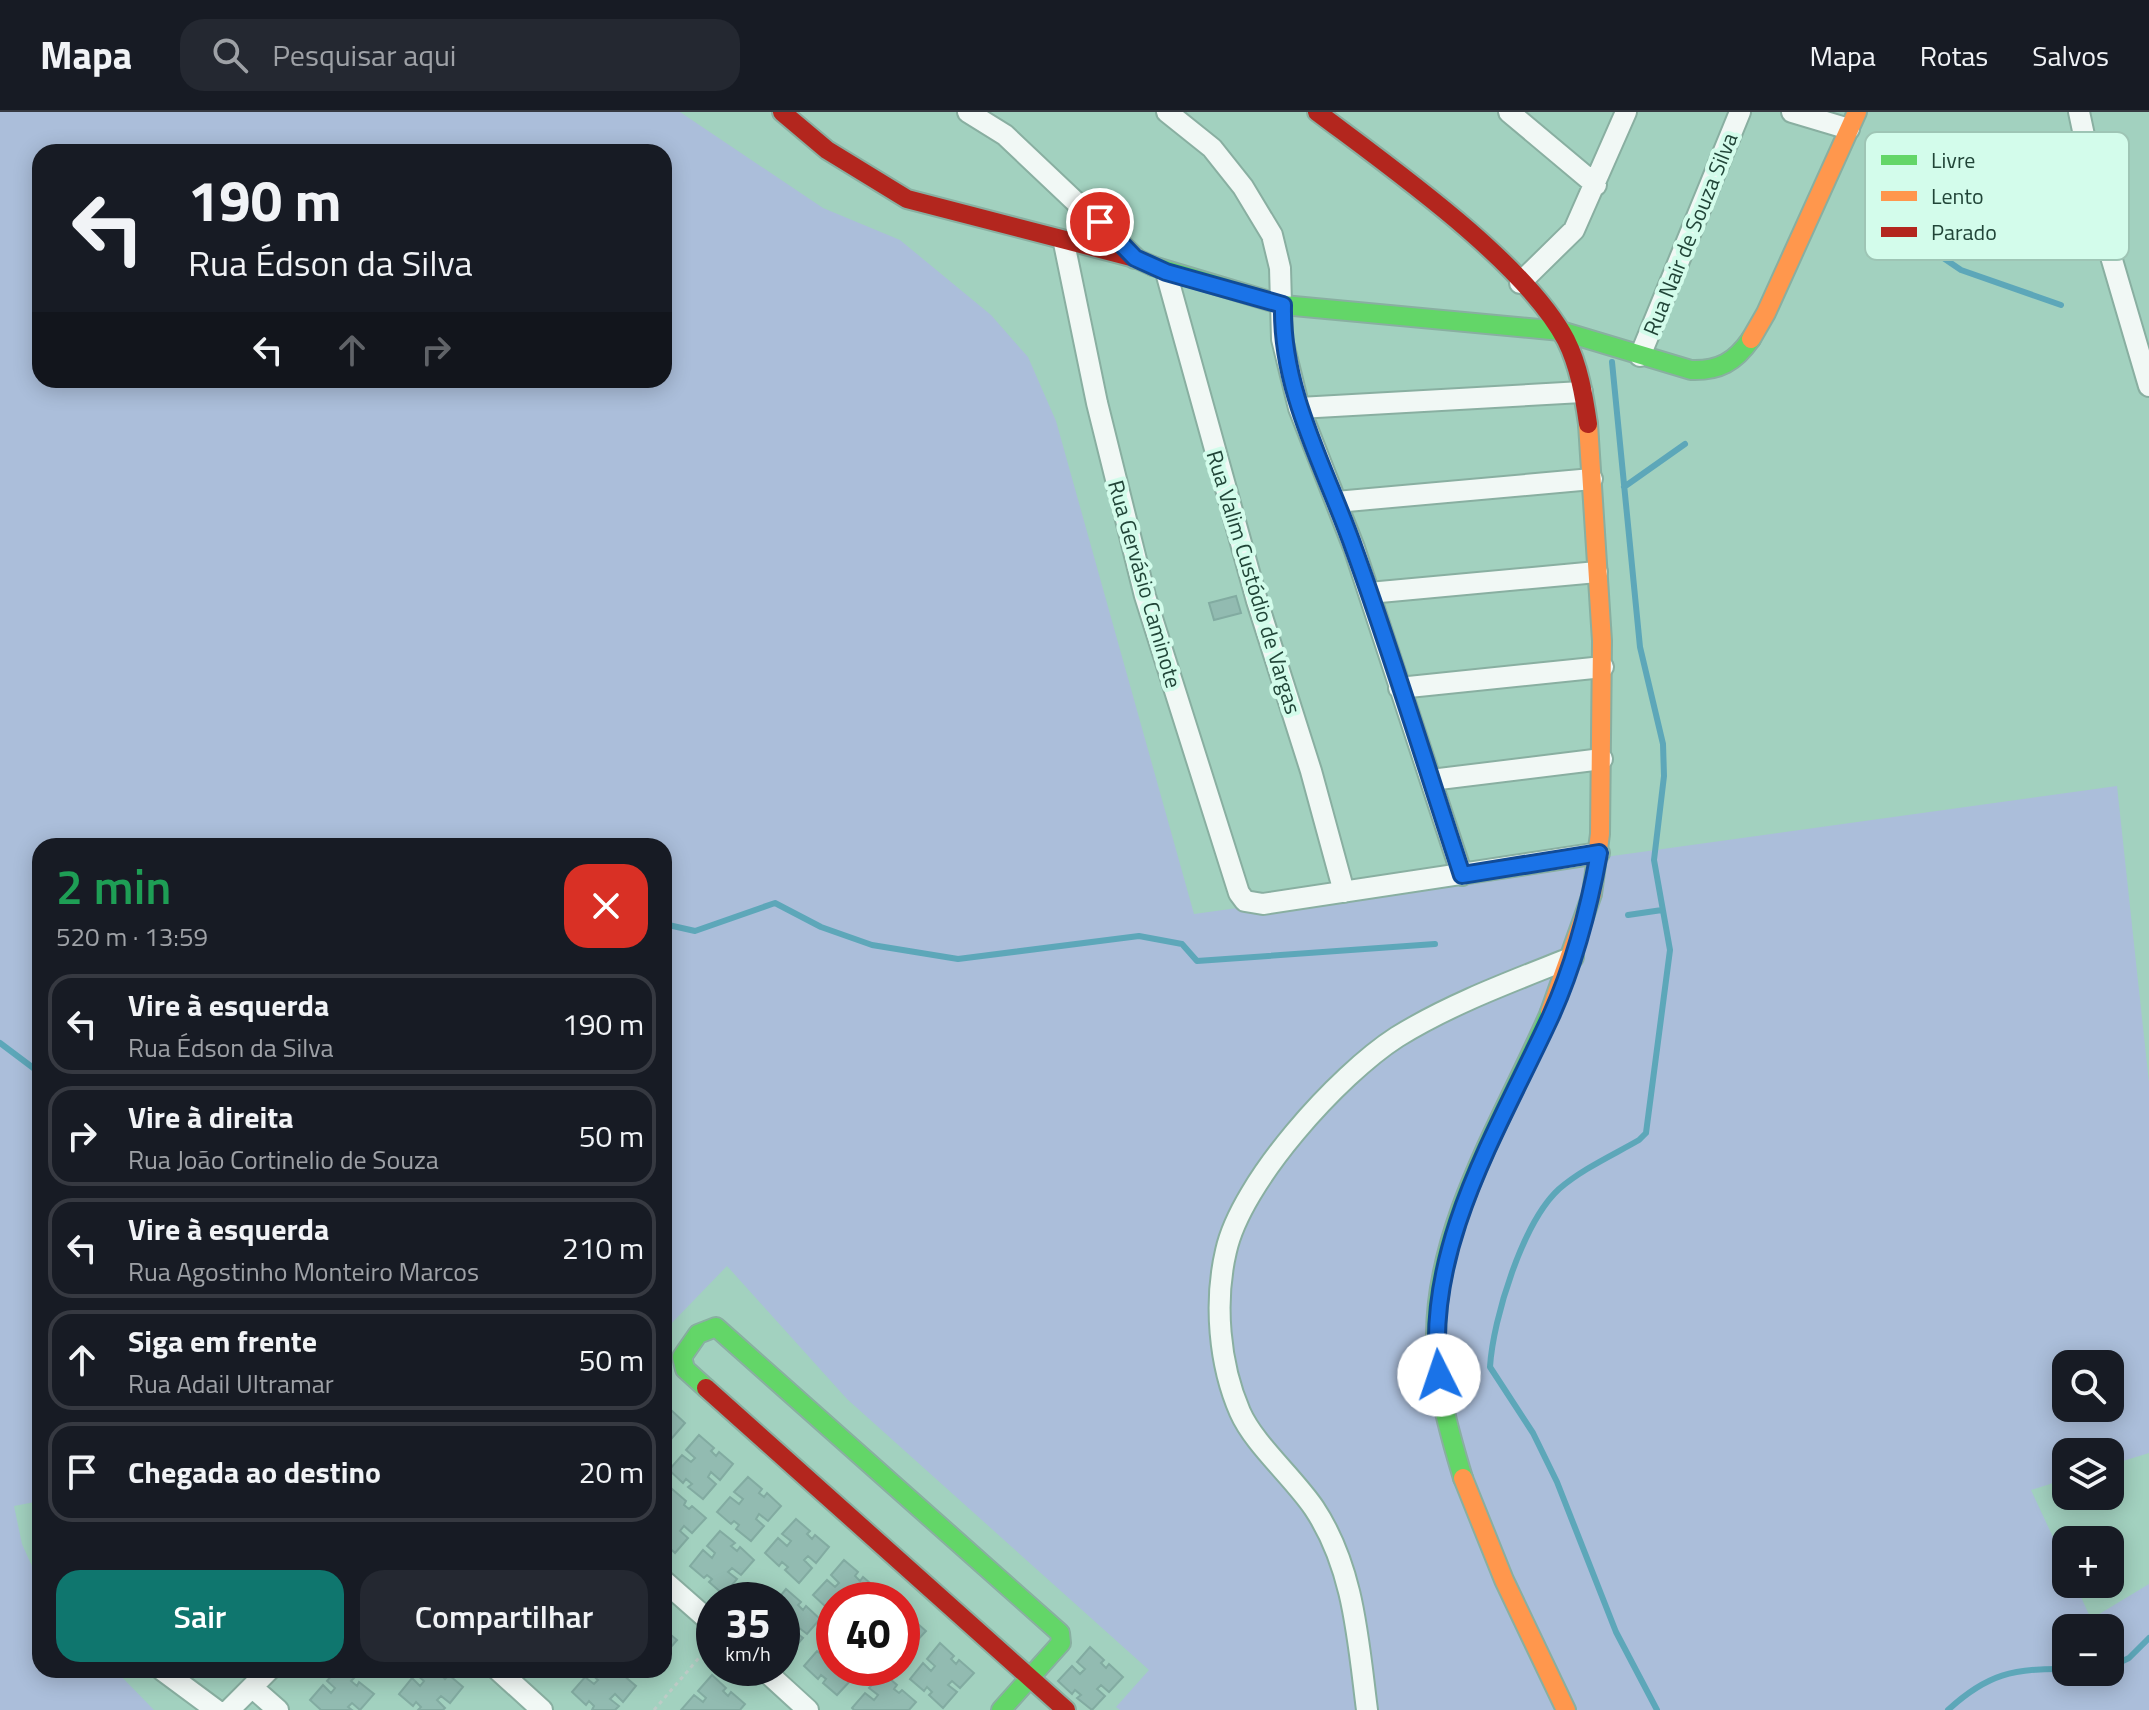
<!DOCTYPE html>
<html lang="pt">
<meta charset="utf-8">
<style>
body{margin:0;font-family:"Titillium Web",sans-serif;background:#242831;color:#f1f3f6;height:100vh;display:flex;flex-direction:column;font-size:30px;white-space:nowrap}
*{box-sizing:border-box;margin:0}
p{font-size:26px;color:#9ea1a6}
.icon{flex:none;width:44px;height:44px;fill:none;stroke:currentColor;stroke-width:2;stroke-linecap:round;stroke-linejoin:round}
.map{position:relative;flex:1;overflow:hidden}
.sheet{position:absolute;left:32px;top:726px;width:640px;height:840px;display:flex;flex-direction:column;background:#171b24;border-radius:24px;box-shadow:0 4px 20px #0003}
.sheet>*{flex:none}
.banner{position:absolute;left:32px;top:32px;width:640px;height:244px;border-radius:24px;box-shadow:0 4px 20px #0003;background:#171b24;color:#f1f3f6;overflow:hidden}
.tools{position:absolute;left:2052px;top:1238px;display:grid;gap:16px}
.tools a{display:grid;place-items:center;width:72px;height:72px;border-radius:16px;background:#171b24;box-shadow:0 4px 20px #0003;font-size:40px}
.speed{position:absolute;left:696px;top:1470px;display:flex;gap:16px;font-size:40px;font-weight:700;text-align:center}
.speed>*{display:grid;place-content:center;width:104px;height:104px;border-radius:50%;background:#171b24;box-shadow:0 4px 20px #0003;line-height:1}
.speed small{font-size:20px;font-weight:400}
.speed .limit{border:12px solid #d22;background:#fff;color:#111}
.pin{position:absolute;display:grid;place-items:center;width:68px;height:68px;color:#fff;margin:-34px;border:4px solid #fff;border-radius:50%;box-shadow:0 2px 8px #0007}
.me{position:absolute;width:88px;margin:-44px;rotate:356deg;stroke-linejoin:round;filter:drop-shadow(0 0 6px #0008)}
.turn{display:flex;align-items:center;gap:28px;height:168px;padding:0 24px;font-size:36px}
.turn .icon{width:104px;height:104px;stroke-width:2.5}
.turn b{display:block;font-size:56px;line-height:68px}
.lanes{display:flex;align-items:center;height:76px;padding:0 24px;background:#0003;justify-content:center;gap:40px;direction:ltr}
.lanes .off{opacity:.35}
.round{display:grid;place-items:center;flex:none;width:84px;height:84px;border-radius:24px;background:#242831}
.head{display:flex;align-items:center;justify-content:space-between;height:136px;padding:0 24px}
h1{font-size:48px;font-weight:600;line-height:60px;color:#1e9e55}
.cta{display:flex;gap:16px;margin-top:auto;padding:16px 24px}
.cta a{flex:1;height:92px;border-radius:24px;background:#0f766e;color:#fff;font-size:32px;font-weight:600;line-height:92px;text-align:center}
.cta a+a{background:#242831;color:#f1f3f6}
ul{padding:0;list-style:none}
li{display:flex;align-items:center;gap:24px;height:100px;margin:0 16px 12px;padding:0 8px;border:4px solid #363941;border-radius:24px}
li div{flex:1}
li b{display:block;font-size:30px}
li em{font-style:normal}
header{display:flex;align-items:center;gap:48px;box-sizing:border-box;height:112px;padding:0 40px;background:#171b24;border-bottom:2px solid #363941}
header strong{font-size:38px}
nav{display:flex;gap:44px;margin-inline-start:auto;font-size:28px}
.search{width:560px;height:72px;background:#242831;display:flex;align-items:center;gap:20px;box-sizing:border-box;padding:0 28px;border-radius:24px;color:#9ea1a6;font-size:30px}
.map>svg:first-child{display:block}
.green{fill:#abbeda;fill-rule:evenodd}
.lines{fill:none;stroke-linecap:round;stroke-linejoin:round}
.stream{stroke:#5da7b9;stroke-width:6}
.building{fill:#92bbb1;stroke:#82aba1;stroke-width:2}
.street-casing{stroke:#89afa1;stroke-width:24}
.fast-casing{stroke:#89afa1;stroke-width:22}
.slow-casing{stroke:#89afa1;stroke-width:22}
.jam-casing{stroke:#89afa1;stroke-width:22}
.path{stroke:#beccc7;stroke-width:3;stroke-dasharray:4 4;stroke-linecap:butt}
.street{stroke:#f1f8f5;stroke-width:20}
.fast{stroke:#63d668;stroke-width:18}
.slow{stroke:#ff974d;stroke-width:18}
.jam{stroke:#b3261e;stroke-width:18}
.route-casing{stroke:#114b97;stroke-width:20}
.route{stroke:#1a73e8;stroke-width:14}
.labels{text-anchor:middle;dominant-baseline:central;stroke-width:8;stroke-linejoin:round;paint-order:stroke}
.street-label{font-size:22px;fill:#214538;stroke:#d3fceb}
.key{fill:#d3fceb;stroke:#9ec5b5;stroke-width:2}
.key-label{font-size:22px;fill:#214538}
</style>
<header>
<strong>Mapa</strong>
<div class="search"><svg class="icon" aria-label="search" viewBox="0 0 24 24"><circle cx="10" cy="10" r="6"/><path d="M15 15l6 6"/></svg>Pesquisar aqui</div>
<nav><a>Mapa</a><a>Rotas</a><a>Salvos</a></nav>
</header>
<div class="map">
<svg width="2149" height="1598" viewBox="0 0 2149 1598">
<rect width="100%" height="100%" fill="#a2d1bf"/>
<!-- green -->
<path class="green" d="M 0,0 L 680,0 L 823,96 L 900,128 L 991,203 L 1028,245 L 1056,309 L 1194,802 L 2117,674 L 2149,971 L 2149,1341 L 2110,1353 L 2110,1340 L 2066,1340 L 2066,1367 L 2031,1378 L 2066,1453 L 2066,1472 L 2075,1472 L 2091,1507 L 2149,1472 L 2149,1598 L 1120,1598 L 1116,1595 L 1149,1558 L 847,1287 L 727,1154 L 664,1219 L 664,734 L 40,734 L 40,1389 L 14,1394 L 22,1432 L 40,1472 L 40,1558 L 115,1558 L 154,1598 L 0,1598 ZM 40,40 L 664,40 L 664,268 L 40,268 ZM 2066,1252 L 2110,1252 L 2110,1296 L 2066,1296 ZM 2066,1516 L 2110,1516 L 2110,1560 L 2066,1560 Z"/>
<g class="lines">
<!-- stream -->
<path class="stream" d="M 1905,120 L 1961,158 L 2061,193
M 1612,250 L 1640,535 L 1663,632 L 1664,664 L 1654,748 L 1670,838 L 1646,1021 L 1639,1028 C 1613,1043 1582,1057 1559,1077 C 1523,1110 1493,1206 1490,1255 L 1533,1321 L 1557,1370 L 1616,1520 L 1657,1598
M 1624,375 L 1685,332
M 1628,803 L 1662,798
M 664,812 L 695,819 L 775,791 L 821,815 L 872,833 L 958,847 L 1139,824 L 1182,832 L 1197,849 L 1435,832
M 0,931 L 40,961
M 2110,1555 L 2129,1546 L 2149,1526
M 1948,1598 C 1987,1562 2014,1556 2066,1557"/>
</g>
<!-- building -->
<path class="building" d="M 1236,484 L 1241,501 L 1214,508 L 1209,491 Z
M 671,1298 L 685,1311 L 672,1326 L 664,1319 L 664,1299 L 668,1302 Z
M 699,1323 L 714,1336 L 711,1339 L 716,1344 L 719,1340 L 733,1352 L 720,1368 L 711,1360 L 708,1365 L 716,1372 L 703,1387 L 688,1375 L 692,1372 L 686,1367 L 683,1371 L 669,1358 L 682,1343 L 691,1350 L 695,1346 L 686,1338 Z
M 748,1365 L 762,1377 L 759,1381 L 764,1385 L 767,1381 L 781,1394 L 768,1409 L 759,1402 L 756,1407 L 764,1414 L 751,1429 L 736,1417 L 739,1413 L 734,1409 L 731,1412 L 717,1400 L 730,1385 L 739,1392 L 743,1387 L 734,1380 Z
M 672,1377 L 686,1389 L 684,1393 L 689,1397 L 692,1394 L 706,1406 L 692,1421 L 684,1414 L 680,1419 L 688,1426 L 675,1441 L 664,1431 L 664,1403 L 667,1399 L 664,1386 Z
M 796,1407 L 810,1419 L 807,1422 L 812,1427 L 815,1423 L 829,1435 L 816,1451 L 808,1444 L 804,1448 L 812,1456 L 799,1471 L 785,1458 L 788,1455 L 782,1450 L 779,1454 L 765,1441 L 778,1426 L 787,1434 L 791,1429 L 782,1422 Z
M 720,1419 L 735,1431 L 731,1434 L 737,1439 L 740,1435 L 754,1448 L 741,1463 L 732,1456 L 728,1460 L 737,1467 L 724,1483 L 709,1470 L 712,1467 L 707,1463 L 704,1466 L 690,1454 L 703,1438 L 712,1446 L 715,1441 L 707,1434 Z
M 844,1448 L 858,1460 L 855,1464 L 860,1469 L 863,1465 L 877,1477 L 868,1488 L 834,1488 L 834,1495 L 830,1492 L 827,1496 L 813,1483 L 827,1468 L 835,1475 L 839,1471 L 831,1463 Z
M 786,1477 L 801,1490 L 798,1493 L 803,1498 L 806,1494 L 820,1507 L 807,1522 L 798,1515 L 794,1519 L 803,1526 L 789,1542 L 782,1536 L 782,1488 L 777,1488 Z
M 902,1498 L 908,1510 L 911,1506 L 926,1519 L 912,1534 L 902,1529 Z
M 664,1517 L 677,1528 L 664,1543 Z
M 834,1520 L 834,1556 L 861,1556 L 855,1564 L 846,1556 L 842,1561 L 851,1568 L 837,1583 L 823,1571 L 826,1567 L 821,1563 L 818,1567 L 804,1554 L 817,1539 L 826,1546 L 829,1542 L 821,1534 Z
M 940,1531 L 954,1544 L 951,1547 L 956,1552 L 959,1548 L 974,1561 L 960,1576 L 952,1569 L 948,1573 L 957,1580 L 943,1596 L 929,1583 L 932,1580 L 927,1575 L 924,1579 L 910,1567 L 923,1551 L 931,1559 L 935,1554 L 927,1547 Z
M 1090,1535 L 1104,1548 L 1101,1551 L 1106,1556 L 1109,1552 L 1123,1565 L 1109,1580 L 1101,1573 L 1097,1577 L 1105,1584 L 1092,1598 L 1077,1586 L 1081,1583 L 1075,1578 L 1072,1582 L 1058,1569 L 1072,1554 L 1080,1562 L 1085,1557 L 1077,1550 Z
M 336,1558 L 345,1558 L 354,1566 L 351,1569 L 357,1574 L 359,1570 L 374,1582 L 360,1598 L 352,1591 L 348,1595 L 352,1598 L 321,1598 L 310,1588 L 323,1573 L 331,1581 L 335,1576 L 327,1569 Z
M 419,1558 L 442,1558 L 440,1562 L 445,1567 L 449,1563 L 463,1575 L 450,1591 L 441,1584 L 437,1588 L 445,1596 L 443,1598 L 418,1598 L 421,1595 L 416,1590 L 413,1594 L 399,1582 L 412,1566 L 420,1574 L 424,1569 L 416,1562 Z
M 591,1558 L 616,1558 L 614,1561 L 619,1565 L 622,1562 L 636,1574 L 623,1590 L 615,1582 L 610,1587 L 619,1594 L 615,1598 L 592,1598 L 594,1594 L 589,1589 L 586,1593 L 572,1580 L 585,1565 L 594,1572 L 598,1568 L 589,1560 Z
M 883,1561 L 897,1573 L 894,1577 L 899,1581 L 902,1578 L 916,1590 L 909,1598 L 854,1598 L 852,1596 L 865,1581 L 874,1588 L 878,1583 L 869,1576 Z
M 712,1563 L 726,1576 L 723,1579 L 728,1584 L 731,1580 L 745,1592 L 740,1598 L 681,1598 L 694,1583 L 703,1590 L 706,1586 L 698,1579 Z"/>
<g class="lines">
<!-- street casing -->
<g class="street-casing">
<path id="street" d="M 968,0 L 1005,23 L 1135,146
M 1167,0 L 1212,36 L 1243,75 L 1272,123 L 1280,156 L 1282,227 L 1299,296 L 1354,436 L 1462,763
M 1509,0 L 1596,73
M 1792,0 L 1849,17
M 2079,0 L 2107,131 L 2149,274
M 1064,131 L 1097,291 L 1145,484 L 1239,781 L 1245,789 L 1263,792 L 1599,741
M 1166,160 L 1257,489 L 1311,659 L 1344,780
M 1520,171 L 1574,118 L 1626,0
M 1640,244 L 1740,0
M 1299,296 L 1582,280
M 1336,390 L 1592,367
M 1369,481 L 1597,460
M 1399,576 L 1603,555
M 1431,668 L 1602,647
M 664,1469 L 714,1513
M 762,1556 L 808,1598
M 162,1558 L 216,1598
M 498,1558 L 542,1598
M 253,1576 L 278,1598
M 229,1598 L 269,1558
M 1367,1598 C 1358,1528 1354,1456 1314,1396 C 1293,1365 1254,1332 1240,1300 C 1219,1252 1214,1190 1226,1139 C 1241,1070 1338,963 1397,925 C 1452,891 1513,869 1573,845"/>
</g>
<!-- fast casing -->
<g class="fast-casing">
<path id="fast" d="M 1153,154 L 1283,193 L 1561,219 L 1691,258 C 1719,259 1735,250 1751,227
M 706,1276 L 685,1257 L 682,1245 L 698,1222 L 716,1215 L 1060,1521 L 1061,1531 L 1001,1598
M 1463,1366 C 1449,1320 1435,1271 1436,1222 C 1437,1108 1507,1001 1550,900"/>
</g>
<!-- slow casing -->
<g class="slow-casing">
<path id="slow" d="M 1751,227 L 1766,201 L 1857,0
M 1550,900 L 1592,782 L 1600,722 L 1602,529 L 1588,312
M 1463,1366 L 1504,1468 L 1566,1598"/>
</g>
<!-- jam casing -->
<g class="jam-casing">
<path id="jam" d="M 782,0 L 827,38 L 907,87 L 1135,146 L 1153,154
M 1317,0 C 1390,55 1524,149 1566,228 C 1579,254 1584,284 1588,312
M 706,1276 L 1066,1598"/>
</g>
<!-- path -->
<path class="path" d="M 654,1598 L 711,1532"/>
<!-- street -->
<use href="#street" class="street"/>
<!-- fast -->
<use href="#fast" class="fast"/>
<!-- slow -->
<use href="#slow" class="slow"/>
<!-- jam -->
<use href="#jam" class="jam"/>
</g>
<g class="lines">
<!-- route casing -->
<g class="route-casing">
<path id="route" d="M 1100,110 L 1135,146 L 1166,160 L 1283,193 C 1281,280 1326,357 1354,437 C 1393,545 1426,654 1462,763 L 1599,741 C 1589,796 1574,853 1551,904 C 1500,1015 1423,1136 1439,1263"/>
</g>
<!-- route -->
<use href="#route" class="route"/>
</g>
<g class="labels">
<!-- street labels -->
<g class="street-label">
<text transform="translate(1690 122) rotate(-68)">Rua Nair de Souza Silva</text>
<text transform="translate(1254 470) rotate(73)">Rua Valim Custódio de Vargas</text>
<text transform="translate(1145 472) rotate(74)">Rua Gervásio Caminote</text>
</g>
</g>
<!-- legend -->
<rect x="1865" y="20" width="264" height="128" rx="12" class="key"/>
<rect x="1881" y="43" width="36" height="10" fill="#63d668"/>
<rect x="1881" y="79" width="36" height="10" fill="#ff974d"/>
<rect x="1881" y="115" width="36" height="10" fill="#b3261e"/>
<g class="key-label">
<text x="1931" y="56">Livre</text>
<text x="1931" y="92">Lento</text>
<text x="1931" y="128">Parado</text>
</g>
</svg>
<div class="tools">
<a><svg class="icon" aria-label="search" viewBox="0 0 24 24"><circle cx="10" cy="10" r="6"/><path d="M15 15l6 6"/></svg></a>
<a><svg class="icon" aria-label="layers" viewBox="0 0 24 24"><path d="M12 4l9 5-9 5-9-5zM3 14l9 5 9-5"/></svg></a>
<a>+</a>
<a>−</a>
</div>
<div class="speed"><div>35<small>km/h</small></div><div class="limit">40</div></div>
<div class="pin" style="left:1100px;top:110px;background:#d93025"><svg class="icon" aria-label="arrive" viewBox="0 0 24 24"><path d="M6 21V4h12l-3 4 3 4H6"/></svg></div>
<svg class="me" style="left:1439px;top:1263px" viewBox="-20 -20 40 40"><circle r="19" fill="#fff"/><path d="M0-13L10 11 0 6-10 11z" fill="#1a73e8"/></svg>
<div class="banner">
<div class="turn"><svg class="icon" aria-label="left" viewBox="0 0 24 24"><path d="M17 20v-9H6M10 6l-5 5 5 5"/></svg><div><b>190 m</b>Rua Édson da Silva</div></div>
<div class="lanes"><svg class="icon" aria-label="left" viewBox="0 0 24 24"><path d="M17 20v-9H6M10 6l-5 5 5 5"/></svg><svg class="icon off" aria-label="ahead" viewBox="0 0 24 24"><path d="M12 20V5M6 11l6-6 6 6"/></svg><svg class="icon off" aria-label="right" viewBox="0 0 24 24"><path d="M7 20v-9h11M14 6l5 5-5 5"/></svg></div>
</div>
<section class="sheet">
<div class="head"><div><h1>2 min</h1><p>520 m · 13:59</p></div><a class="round" style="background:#d93025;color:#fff"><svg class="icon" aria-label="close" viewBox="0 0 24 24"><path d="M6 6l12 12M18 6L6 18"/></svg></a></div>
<ul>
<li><svg class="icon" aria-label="left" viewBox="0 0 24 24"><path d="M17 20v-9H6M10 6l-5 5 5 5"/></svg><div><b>Vire à esquerda</b><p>Rua Édson da Silva</p></div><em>190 m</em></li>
<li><svg class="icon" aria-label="right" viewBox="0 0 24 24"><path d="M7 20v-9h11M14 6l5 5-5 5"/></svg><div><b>Vire à direita</b><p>Rua João Cortinelio de Souza</p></div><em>50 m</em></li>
<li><svg class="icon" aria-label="left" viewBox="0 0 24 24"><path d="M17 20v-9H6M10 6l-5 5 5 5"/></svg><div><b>Vire à esquerda</b><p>Rua Agostinho Monteiro Marcos</p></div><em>210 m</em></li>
<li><svg class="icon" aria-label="ahead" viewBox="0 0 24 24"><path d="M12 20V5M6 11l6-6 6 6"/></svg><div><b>Siga em frente</b><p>Rua Adail Ultramar</p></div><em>50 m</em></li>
<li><svg class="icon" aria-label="arrive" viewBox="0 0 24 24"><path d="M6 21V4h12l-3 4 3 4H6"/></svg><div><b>Chegada ao destino</b></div><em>20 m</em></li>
</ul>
<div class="cta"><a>Sair</a><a>Compartilhar</a></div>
</section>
</div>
